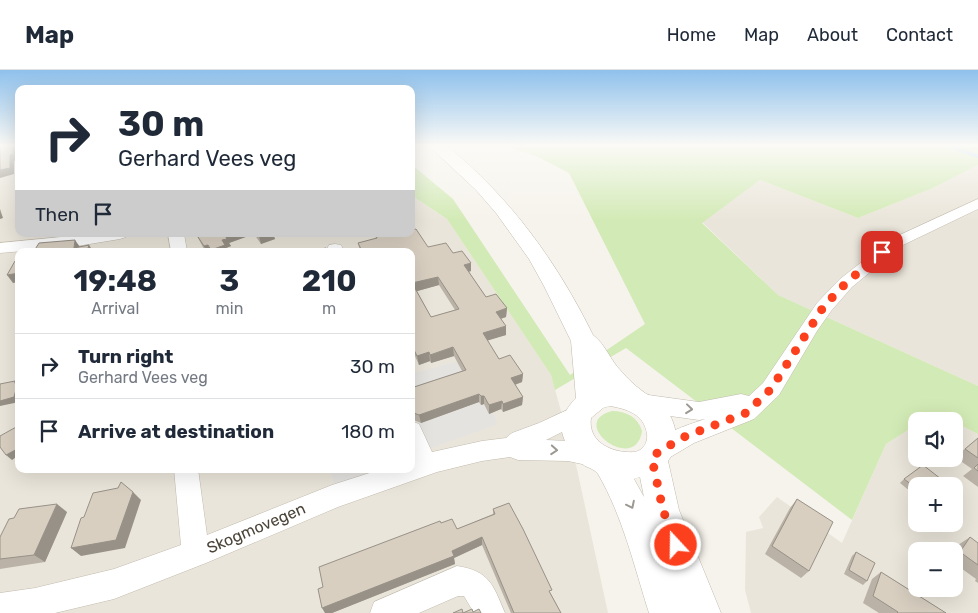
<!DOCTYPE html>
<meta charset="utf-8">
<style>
body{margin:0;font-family:Rubik,sans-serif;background:#f6f6f7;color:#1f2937;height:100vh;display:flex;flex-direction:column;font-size:19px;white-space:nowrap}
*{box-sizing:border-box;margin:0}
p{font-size:16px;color:#747a83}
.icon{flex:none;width:28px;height:28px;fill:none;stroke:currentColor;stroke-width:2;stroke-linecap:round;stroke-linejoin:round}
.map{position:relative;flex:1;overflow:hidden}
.panel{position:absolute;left:15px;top:178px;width:400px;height:225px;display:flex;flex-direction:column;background:#fff;border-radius:10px;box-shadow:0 5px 20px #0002}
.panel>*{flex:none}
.top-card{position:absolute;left:15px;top:15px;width:400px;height:152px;border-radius:10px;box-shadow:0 5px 20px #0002;background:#fff;color:#1f2937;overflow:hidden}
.tools{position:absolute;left:908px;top:342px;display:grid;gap:10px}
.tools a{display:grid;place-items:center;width:55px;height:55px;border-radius:10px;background:#fff;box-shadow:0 5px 20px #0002;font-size:25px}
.pin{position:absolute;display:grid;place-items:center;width:42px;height:42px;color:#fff;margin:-21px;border-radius:10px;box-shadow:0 2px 8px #0006}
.me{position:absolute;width:55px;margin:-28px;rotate:339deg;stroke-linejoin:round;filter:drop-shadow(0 0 4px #0008)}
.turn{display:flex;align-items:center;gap:18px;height:105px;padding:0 20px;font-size:22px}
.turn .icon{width:65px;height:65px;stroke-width:2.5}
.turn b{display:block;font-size:35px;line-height:42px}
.then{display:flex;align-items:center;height:48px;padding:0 20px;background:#0003;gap:10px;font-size:19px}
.eta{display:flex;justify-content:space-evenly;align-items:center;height:85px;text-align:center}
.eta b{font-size:30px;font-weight:700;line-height:35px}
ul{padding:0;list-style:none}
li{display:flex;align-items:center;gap:15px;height:65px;padding:0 20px;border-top:1px solid #e0e1e3}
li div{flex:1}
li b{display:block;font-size:19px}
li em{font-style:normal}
header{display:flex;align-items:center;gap:30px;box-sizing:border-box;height:70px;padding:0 25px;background:#fff;border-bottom:1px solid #e0e1e3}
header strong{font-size:24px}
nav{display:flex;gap:28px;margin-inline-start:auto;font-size:18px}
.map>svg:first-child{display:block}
.residential{fill:#eae5da;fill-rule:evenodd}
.green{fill:#d2eab5}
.parking{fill:#e5e3e0}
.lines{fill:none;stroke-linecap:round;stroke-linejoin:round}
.stream{stroke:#a9d4f2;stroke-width:4}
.minor-casing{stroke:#c2bbae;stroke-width:1}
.tertiary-casing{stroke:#c2bbae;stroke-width:1}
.minor{fill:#fff;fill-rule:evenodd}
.tertiary{fill:#fff;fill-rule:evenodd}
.wall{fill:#bab2a6;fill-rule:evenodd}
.shaded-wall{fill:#979187}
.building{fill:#d8cfc1;stroke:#979187;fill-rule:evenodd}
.oneway{stroke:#9c9892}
.route{stroke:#fc3f1d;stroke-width:9;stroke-dasharray:0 16.2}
.labels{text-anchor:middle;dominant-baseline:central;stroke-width:4.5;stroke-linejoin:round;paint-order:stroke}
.near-street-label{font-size:16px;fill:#4b4439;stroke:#fff}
</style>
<header>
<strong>Map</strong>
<nav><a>Home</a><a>Map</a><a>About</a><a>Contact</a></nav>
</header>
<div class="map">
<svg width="978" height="543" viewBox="0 0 978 543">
<rect width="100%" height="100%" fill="#f6f3ec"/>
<!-- residential -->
<path class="residential" d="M 0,75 L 19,75 L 19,164 L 411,164 L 411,125 L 447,149 L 551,305 L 577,399 L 608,543 L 0,543 ZM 19,181 L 411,181 L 411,399 L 19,399 Z
M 978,95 L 978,316 L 778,225 L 702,152 L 760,110 L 858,148 L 933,118 Z
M 954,352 L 978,364 L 978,543 L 751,543 L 745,520 L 746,462 L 763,458 L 759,447 L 777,427 L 842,473 L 886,374 L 916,355 L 916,389 L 954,389 ZM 916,416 L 954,416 L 954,454 L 916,454 ZM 916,481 L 954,481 L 954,519 L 916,519 Z"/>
<!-- green -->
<path class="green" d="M 503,75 L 978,75 L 978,95 L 933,118 L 858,148 L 760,110 L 702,153 L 778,225 L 978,316 L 978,364 L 936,343 L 922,351 L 916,351 L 916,355 L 886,374 L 852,450 L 626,278 L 555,320 L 551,305 L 447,149 L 411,125 L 411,94 L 453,129 L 570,305 L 645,254 L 569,103 L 536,86 Z
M 612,341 C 626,341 638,347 642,361 C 636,405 566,353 612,341 Z"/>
<!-- parking -->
<path class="parking" d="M 466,289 L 498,354 L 429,379 L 411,334 L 411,304 Z
M 330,399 L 385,399 L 335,419 Z"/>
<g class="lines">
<!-- stream -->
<path class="stream" d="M 946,75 L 978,86"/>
<!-- minor casing -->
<g class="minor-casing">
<path id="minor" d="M 978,129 L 978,139 L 903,175 L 852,217 L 831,241 L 817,261 L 779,325 L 754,349 L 694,373 L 667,389 L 658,392 L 649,389 L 646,382 C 654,365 688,355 705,349 L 699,350 L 641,342 L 633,339 L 630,333 L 633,327 L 641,324 L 699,332 L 741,324 L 749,326 L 763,313 L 817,233 L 840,209 L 891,169 Z
M 92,164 L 128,164 L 126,167 L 120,169 L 71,177 L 0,183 L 0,173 Z
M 168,164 L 184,164 L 187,181 L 171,181 Z
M 335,174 L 341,175 L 344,181 L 328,181 L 327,179 L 329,175 Z
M 578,335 L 586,338 L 589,344 L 586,350 L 546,370 L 568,371 L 605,380 L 608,387 L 605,394 L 596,397 L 568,391 L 518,390 L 510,387 L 482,391 L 437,402 L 338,437 L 206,493 L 114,529 L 55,543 L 0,543 L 0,523 L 35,518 L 114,499 L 181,475 L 174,399 L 198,399 L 207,465 L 332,415 L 382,399 L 411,399 L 411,351 L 419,354 L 432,382 L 482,371 L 506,368 L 512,363 L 539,353 Z
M 457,496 C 490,501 493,515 505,543 L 474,543 L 464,526 L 458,526 L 419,543 L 370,543 L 374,532 Z"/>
</g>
<!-- tertiary casing -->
<g class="tertiary-casing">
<path id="tertiary" d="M 428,75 L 446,75 C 510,127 557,192 593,265 C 606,275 610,290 621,301 C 627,308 634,315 641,320 C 646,325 655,327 660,332 C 676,348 682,372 668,391 L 679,440 L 721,543 L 649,543 C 634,496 623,447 598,404 C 595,400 590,398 585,396 C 574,388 565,375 562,362 C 560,349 567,337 576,328 L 571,271 L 544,216 L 529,189 L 496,143 L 476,120 ZM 610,336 C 627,339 644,344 647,364 C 648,370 645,377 640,380 C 635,383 630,382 625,382 C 606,380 588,369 591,348 L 603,338 ZM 640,407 L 644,427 L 634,409 Z"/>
</g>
<!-- minor -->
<use href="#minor" class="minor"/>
<!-- tertiary -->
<use href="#tertiary" class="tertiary"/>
</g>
<!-- wall -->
<path class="wall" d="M 52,164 L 72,164 L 53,166 Z
M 196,164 L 273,164 L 275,169 L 261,174 L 254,164 L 229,173 L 231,176 L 226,178 L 227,181 L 205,181 Z
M 375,164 L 453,183 L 471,201 L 469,202 L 486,227 L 507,238 L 506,247 L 501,249 L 506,265 L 487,270 L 499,289 L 523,304 L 522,312 L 515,315 L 523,327 L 522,335 L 503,342 L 501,339 L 489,344 L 484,334 L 481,335 L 479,332 L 421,353 L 411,349 L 411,318 L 462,301 L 454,286 L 431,293 L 430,291 L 419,295 L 415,286 L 412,287 L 411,181 L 360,181 L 358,173 L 376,169 ZM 439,215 L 455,240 L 431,247 L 417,221 Z
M 978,368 L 978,417 L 963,406 L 972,399 L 955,387 Z
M 904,409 L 916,416 L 916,426 L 900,413 Z
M 797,429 L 809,501 L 801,508 L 765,484 L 790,438 Z
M 493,439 L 551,524 L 561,543 L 511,543 L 482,475 L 454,488 L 455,494 L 332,543 L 325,543 L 323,517 L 441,453 L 457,459 L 493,444 Z
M 67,442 L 45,492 L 0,499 L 0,467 Z
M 970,467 L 978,473 L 978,513 L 975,511 L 976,509 L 954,493 L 954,482 L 958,475 Z
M 856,482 L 867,511 L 863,515 L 844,504 L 852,486 Z
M 881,502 L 946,543 L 879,543 L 863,533 L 872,509 Z"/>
<!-- shaded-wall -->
<path class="shaded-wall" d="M 13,75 L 17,75 L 17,90 L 14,91 L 14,104 L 0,108 L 0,100 L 10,85 Z
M 0,139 L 3,148 L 0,149 Z
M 230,164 L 254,164 L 229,173 L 231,176 L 226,178 L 227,181 L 211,181 L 211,180 L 225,165 Z
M 265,164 L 273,164 L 275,169 L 261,174 L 259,166 Z
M 75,170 L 80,177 L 74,178 Z
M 89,175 L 93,181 L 87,181 Z
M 208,175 L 210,181 L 206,181 L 204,176 Z
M 471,193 L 471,201 L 464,203 L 464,195 Z
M 19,203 L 19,212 L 13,213 L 7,205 Z
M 438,207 L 439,215 L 414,222 L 412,213 Z
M 507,238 L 506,247 L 496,250 L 496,242 Z
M 506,256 L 506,265 L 483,272 L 483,263 Z
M 453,277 L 454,286 L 431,293 L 430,285 Z
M 411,278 L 413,278 L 415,286 L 412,287 Z
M 429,282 L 430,291 L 419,295 L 417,286 Z
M 523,304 L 522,312 L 511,316 L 511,308 Z
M 19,310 L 19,332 L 0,336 L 0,331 L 15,313 Z
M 479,324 L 479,332 L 421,353 L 419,345 Z
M 481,326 L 484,326 L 484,334 L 481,335 Z
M 523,327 L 522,335 L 503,342 L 503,334 Z
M 502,331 L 501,339 L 489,344 L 489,335 Z
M 19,378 L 19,385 L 12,390 L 6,385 Z
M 133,422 L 141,430 L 125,478 L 81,486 L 71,478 Z
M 57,434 L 67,442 L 45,492 L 34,485 Z
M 482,467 L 482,475 L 454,488 L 455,494 L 332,543 L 325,543 L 322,538 Z"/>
<!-- building -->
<path class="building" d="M 0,75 L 13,75 L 13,84 L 10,85 L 10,98 L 0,100 Z
M 416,159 L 428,177 L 446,173 L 453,183 L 462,181 L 471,193 L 464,195 L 486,227 L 496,224 L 507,238 L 496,242 L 506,256 L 483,263 L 499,289 L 510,285 L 523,304 L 511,308 L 523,327 L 503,334 L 502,331 L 489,335 L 484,326 L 481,326 L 479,324 L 419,345 L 411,342 L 411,318 L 466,300 L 453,277 L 430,285 L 429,282 L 417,286 L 413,278 L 411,278 L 411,181 L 362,181 L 358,173 L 377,168 L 375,164 L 411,164 L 411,160 ZM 438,207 L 459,239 L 431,247 L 412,213 Z
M 196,164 L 230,164 L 225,165 L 227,169 L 222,170 L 225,175 L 211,180 L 208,175 L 204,176 Z
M 257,164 L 265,164 L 259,166 Z
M 75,170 L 74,178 L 89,175 L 87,181 L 34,181 L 39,173 Z
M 326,178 L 327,181 L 312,181 Z
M 19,190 L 19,203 L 7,205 L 15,191 Z
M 19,300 L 19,312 L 15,313 Z
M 15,311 L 15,313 L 17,316 L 14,327 L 0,331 L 0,314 Z
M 18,356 L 19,357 L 19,378 L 6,385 L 0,377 L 0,366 Z
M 978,368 L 978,388 L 965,379 Z
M 978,394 L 978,401 L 974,398 Z
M 923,395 L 950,416 L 916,416 L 916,418 L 904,409 Z
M 121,412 L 133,422 L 116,470 L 71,478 L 81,448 L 84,447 L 93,423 L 118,418 Z
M 797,429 L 833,452 L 809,501 L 772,476 Z
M 509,433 L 523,459 L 552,520 L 549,521 L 561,543 L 514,543 L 482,467 L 452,481 L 454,486 L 322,538 L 318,519 L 323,517 L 319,497 L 440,451 L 441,453 L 452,449 L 457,459 L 495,444 L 493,439 Z
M 57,434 L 34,485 L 0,489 L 0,467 L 9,449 L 14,448 L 19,439 Z
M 970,467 L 978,473 L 978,495 L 960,482 Z
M 856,482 L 875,493 L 867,511 L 849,500 Z
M 881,502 L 946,543 L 897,543 L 898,542 L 873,526 Z
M 462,539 L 463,543 L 472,539 L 473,542 L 479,539 L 481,543 L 453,543 Z"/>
<!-- one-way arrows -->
<defs><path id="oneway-chevron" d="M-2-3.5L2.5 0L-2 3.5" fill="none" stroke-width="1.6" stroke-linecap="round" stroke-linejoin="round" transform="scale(1.25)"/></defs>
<g class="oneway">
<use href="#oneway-chevron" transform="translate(689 339) rotate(6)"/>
<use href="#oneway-chevron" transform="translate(554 380) rotate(4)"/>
<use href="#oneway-chevron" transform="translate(631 435) rotate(64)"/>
</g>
<!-- sky -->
<linearGradient id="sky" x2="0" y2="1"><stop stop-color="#8fc1ec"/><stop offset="0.5" stop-color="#fbfaf6"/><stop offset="1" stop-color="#fbfaf6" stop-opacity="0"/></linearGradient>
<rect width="978" height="151" fill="url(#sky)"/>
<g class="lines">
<!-- route -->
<path class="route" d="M 676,475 L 663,440 L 652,389 L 658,382 L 686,366 L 746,343 L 771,319 L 824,236 L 846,213 L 882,182"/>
</g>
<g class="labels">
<!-- near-street labels -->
<g class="near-street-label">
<text transform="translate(256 458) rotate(-23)">Skogmovegen</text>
</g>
</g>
</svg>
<div class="tools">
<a><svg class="icon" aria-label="sound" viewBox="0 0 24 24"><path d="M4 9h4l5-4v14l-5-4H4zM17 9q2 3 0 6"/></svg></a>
<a>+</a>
<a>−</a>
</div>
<div class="pin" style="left:882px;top:182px;background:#d93025"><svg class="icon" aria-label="arrive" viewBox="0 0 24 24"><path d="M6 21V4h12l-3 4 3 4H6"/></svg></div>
<svg class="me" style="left:676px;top:475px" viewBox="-20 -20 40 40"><circle r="17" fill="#fc3f1d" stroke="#fff" stroke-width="3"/><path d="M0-11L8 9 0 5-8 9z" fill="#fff"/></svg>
<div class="top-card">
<div class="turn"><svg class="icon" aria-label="right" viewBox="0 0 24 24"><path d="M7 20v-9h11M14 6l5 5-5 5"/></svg><div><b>30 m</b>Gerhard Vees veg</div></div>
<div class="then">Then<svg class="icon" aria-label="arrive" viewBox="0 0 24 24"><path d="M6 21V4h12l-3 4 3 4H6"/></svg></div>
</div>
<section class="panel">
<div class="eta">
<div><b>19:48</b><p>Arrival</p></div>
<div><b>3</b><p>min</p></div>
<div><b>210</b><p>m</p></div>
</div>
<ul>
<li><svg class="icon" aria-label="right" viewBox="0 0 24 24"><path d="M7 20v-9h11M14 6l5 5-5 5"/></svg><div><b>Turn right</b><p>Gerhard Vees veg</p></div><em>30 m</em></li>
<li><svg class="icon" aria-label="arrive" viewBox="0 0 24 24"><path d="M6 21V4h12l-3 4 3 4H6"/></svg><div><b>Arrive at destination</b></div><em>180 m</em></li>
</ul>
</section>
</div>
